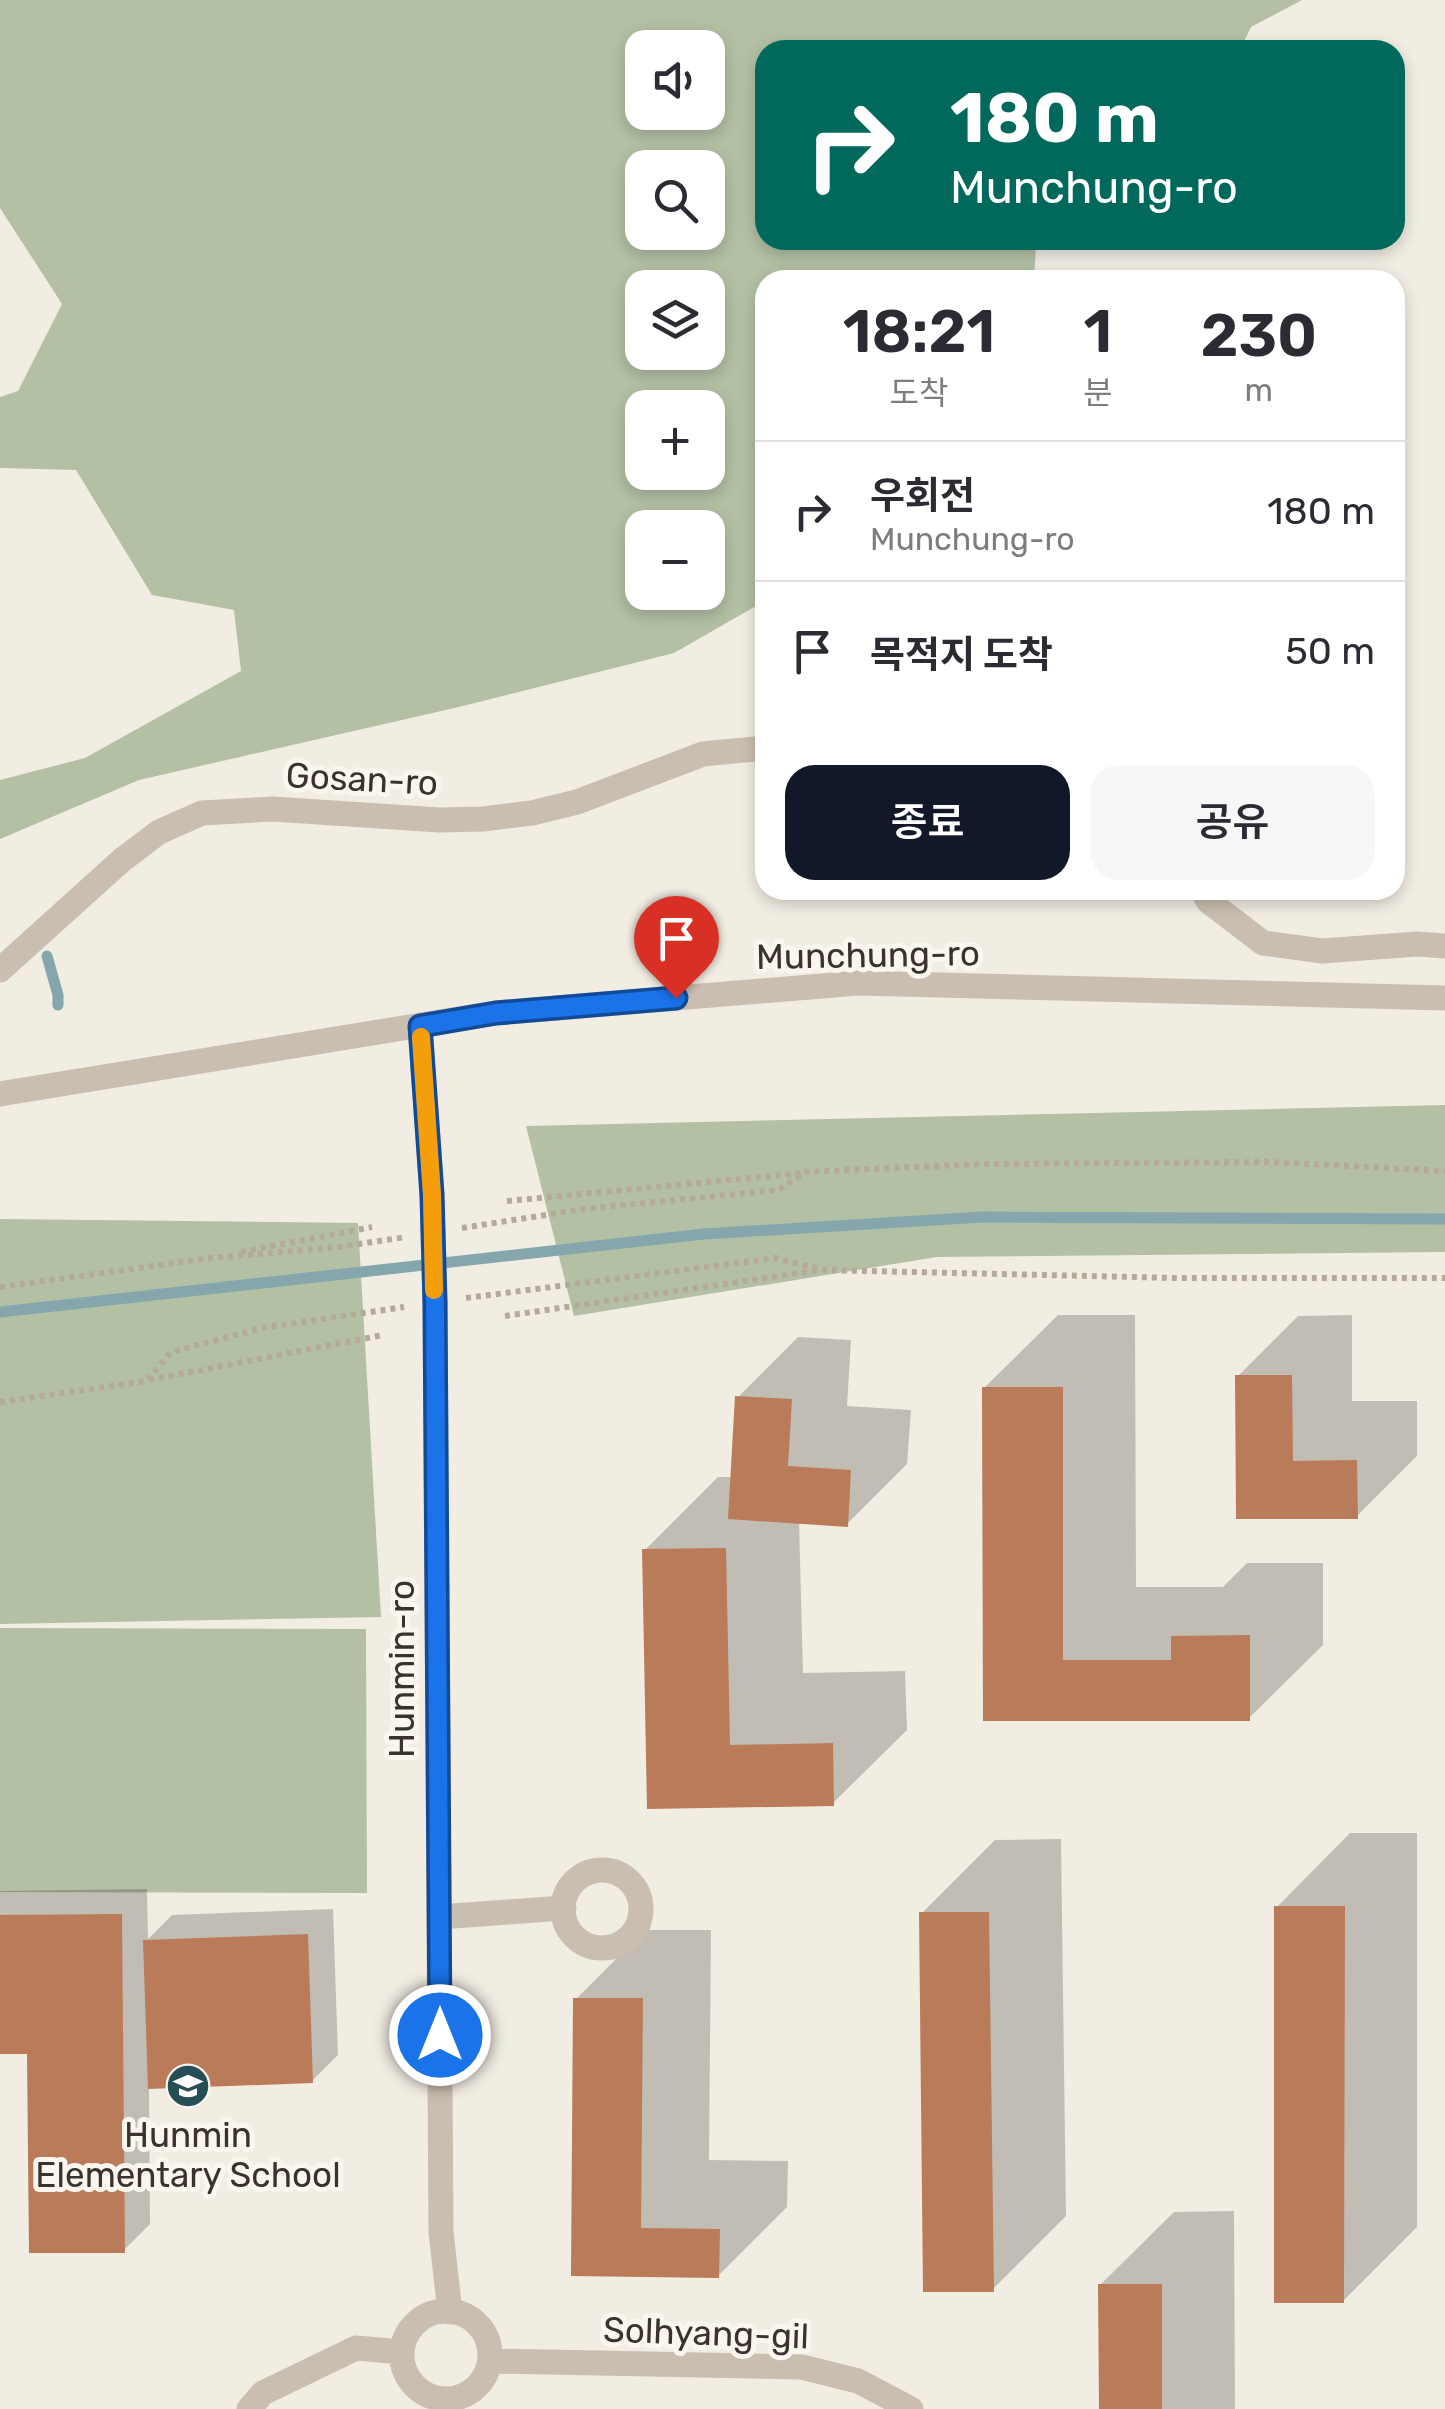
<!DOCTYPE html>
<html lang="ko">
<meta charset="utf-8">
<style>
body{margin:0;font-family:Rubik,"Noto Sans KR",sans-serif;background:#f7f7f7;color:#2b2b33;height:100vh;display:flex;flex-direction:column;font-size:38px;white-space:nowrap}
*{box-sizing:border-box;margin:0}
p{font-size:32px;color:#7c7c81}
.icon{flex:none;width:55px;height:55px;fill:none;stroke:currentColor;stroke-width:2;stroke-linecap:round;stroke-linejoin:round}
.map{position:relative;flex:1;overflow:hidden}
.panel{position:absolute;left:755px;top:270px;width:650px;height:630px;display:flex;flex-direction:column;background:#fff;border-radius:30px;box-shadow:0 5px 15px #0003}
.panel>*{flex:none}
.banner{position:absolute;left:755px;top:40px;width:650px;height:210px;border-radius:30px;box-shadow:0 5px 15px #0003;background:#00695c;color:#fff;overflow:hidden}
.fabs{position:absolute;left:625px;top:30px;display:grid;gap:20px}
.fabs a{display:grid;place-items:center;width:100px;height:100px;border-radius:20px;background:#fff;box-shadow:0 5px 15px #0003;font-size:50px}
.pin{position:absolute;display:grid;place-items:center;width:85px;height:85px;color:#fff;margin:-102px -42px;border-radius:50% 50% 50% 0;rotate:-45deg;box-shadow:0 0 10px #0007}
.pin .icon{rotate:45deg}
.me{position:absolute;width:110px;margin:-55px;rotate:0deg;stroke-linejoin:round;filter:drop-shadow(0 0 8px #0008)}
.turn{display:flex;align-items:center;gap:35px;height:210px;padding:0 30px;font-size:45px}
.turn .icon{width:130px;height:130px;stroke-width:2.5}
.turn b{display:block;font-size:70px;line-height:85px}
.eta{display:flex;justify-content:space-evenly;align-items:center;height:170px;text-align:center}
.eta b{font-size:60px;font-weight:600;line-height:70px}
.cta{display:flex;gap:20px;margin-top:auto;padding:20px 30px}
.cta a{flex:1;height:115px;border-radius:30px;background:#111827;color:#fff;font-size:40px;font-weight:600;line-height:115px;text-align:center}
.cta a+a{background:#f7f7f7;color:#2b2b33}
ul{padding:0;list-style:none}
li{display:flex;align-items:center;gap:30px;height:140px;padding:0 30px;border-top:2px solid #e1e1e2}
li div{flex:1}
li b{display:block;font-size:38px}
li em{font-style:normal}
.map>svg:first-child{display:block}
.green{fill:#b3c0a4;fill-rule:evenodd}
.shadow{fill:#0003}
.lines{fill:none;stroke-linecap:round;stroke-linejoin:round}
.stream{stroke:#84a6ac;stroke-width:11}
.building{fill:#ba7b59}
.path{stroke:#b5a99a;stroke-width:6;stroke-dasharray:5 5;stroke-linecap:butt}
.minor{stroke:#c9beb0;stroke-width:25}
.minor-bridge{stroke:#c9beb0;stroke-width:25}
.route-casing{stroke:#114b97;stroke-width:25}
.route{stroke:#1a73e8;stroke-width:18}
.slow{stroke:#f59e0b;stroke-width:18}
.labels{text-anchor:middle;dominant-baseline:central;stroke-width:10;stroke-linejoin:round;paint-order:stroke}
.street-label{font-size:35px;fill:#39322d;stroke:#faf6ef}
.poi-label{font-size:35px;fill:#39322d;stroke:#faf6ef}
</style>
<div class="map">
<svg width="1445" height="2409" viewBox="0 0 1445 2409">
<rect width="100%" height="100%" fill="#f2ede3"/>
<!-- green -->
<path class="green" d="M 0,0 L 1302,0 L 1251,27 L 1240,50 L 765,50 L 765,240 L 1046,240 L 1036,246 L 1034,280 L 765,280 L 765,601 L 674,653 L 459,707 L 139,780 L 0,839 L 0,780 L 85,758 L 241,671 L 234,610 L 152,595 L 76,470 L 0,468 L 0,397 L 18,391 L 62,304 L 0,208 ZM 642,48 L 708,48 L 708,112 L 642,112 ZM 642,168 L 708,168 L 708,232 L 642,232 ZM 642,288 L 708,288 L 708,352 L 642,352 ZM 642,408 L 708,408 L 708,472 L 642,472 ZM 642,528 L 708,528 L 708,592 L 642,592 Z
M 1445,1105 L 1445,1252 L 937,1257 L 574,1316 L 526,1126 Z
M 0,1219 L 358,1223 L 381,1617 L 0,1624 Z
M 0,1628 L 366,1629 L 367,1893 L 0,1892 Z"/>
<!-- shadow -->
<path class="shadow" d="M 1058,1315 L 1135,1315 L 1136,1587 L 1223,1587 L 1247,1563 L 1323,1563 L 1323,1645 L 1249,1718 L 986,1719 L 984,1388 Z
M 1352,1315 L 1352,1401 L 1417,1401 L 1417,1456 L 1357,1516 L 1239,1517 L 1238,1376 L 1298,1316 Z
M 798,1337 L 851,1340 L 847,1406 L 911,1410 L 907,1464 L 847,1524 L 799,1521 L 803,1673 L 905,1671 L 907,1730 L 833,1803 L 650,1806 L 645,1550 L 718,1477 L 733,1477 L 738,1397 Z
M 1350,1833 L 1417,1833 L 1417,2227 L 1343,2301 L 1277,1907 Z
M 1061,1839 L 1066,2216 L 993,2289 L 921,1914 L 995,1840 Z
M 147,1889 L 148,1939 L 172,1915 L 333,1909 L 338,2055 L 312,2081 L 149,2086 L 150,2224 L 124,2250 L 29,2051 L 0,2052 L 0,1891 Z
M 645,1930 L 711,1930 L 709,2160 L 788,2161 L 787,2207 L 718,2276 L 574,2274 L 576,1999 Z
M 1234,2211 L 1235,2409 L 1101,2409 L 1100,2285 L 1174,2212 Z"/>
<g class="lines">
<!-- stream -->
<path class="stream" d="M 47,956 L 58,995 L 58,1005
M 0,1312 L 704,1234 L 983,1217 L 1445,1219"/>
</g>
<!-- building -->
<path class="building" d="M 1235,1375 L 1292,1375 L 1293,1461 L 1357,1460 L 1358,1519 L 1236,1519 Z
M 982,1387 L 1063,1387 L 1063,1660 L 1171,1660 L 1171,1636 L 1250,1635 L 1250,1721 L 983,1721 Z
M 735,1396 L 792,1399 L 788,1466 L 851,1470 L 848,1527 L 728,1519 Z
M 726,1548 L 730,1745 L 833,1743 L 834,1806 L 647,1809 L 642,1549 Z
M 1274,1906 L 1345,1906 L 1344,2303 L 1274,2303 Z
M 919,1912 L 989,1912 L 994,2292 L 923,2292 Z
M 122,1914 L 125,2253 L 29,2253 L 27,2054 L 0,2054 L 0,1915 Z
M 308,1934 L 313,2083 L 148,2089 L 143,1940 Z
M 573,1998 L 643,1998 L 641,2228 L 720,2229 L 719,2278 L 571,2276 Z
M 1098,2284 L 1162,2284 L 1162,2409 L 1099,2409 Z"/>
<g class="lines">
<!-- path -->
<path class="path" d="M 507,1201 L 804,1173
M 462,1228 L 584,1209 L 778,1190 L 806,1172 L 983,1164 L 1270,1162 L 1445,1171
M 241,1252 L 372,1227
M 0,1287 L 211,1258 L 339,1247 L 406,1237
M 466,1298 L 776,1258 L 823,1270 L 1177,1278 L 1445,1278
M 505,1316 L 820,1270
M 149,1380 L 383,1335
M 0,1402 L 147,1381 L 171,1352 L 262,1328 L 404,1307"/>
<!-- minor -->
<path class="minor" d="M 1202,890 L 1208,901 L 1263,943 L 1322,951 L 1417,944 L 1445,946
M 0,970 L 122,860 L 159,832 L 202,813 L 273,809 L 439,820 L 483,819 L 532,813 L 577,802 L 703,754 L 765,748
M 420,1025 L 432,1195
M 0,1094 L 495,1013 L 858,983 L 1445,998
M 435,1303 L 441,2232 L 450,2312
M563 1909a39 39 0 1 1 78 0a39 39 0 1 1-78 0Z
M 439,1917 L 564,1908
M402 2355a44 44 0 1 1 88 0a44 44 0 1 1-88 0Z
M 490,2361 L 802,2367 L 858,2381 L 911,2409
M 249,2409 L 263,2393 L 356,2348 L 402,2352"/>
<!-- minor-bridge -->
<path class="minor-bridge" d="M 432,1195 L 435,1303"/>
</g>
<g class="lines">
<!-- route casing -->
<g class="route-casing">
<path id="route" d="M 440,2035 L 435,1303 L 432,1195 L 420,1026 L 496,1013 L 676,998"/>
</g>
<!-- route -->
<use href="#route" class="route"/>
<!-- slow -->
<path class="slow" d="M 421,1037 L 432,1195 L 434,1290"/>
</g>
<!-- icons -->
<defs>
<g id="school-disc" transform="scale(2.25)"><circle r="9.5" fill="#264e57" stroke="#faf6ef"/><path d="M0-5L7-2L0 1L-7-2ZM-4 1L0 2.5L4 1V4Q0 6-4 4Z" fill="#fff"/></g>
</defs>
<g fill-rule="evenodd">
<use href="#school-disc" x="188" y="2086"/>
</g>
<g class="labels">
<!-- street labels -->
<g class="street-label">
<text transform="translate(362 779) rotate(3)">Gosan-ro</text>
<text transform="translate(868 955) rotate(-1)">Munchung-ro</text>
<text transform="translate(402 1669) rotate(-90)">Hunmin-ro</text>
<text transform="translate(706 2333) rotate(2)">Solhyang-gil</text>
</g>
<!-- poi labels -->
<g class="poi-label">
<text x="188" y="2135">Hunmin<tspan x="188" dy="40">Elementary School</tspan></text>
</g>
</g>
</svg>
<div class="fabs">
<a><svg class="icon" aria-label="sound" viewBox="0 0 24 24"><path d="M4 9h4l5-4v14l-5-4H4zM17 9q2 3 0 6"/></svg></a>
<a><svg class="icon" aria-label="search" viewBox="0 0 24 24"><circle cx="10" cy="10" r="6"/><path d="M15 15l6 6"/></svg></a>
<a><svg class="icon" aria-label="layers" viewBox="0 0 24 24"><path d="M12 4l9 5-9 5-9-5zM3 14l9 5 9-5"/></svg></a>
<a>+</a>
<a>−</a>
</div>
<div class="pin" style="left:676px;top:998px;background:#d93025"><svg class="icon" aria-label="arrive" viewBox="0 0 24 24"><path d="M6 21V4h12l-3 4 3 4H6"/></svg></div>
<svg class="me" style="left:440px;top:2035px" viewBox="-20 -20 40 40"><circle r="17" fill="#1a73e8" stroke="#fff" stroke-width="3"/><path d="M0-11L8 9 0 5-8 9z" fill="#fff"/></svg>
<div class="banner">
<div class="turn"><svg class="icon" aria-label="right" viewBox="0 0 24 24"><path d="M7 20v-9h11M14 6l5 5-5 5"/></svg><div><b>180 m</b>Munchung-ro</div></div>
</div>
<section class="panel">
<div class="eta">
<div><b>18:21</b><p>도착</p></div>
<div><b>1</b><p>분</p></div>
<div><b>230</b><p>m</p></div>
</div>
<ul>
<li><svg class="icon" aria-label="right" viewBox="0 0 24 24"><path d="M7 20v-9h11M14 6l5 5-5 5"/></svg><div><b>우회전</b><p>Munchung-ro</p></div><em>180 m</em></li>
<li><svg class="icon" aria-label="arrive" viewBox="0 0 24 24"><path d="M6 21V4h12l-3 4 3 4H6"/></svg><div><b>목적지 도착</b></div><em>50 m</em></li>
</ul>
<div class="cta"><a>종료</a><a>공유</a></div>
</section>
</div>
